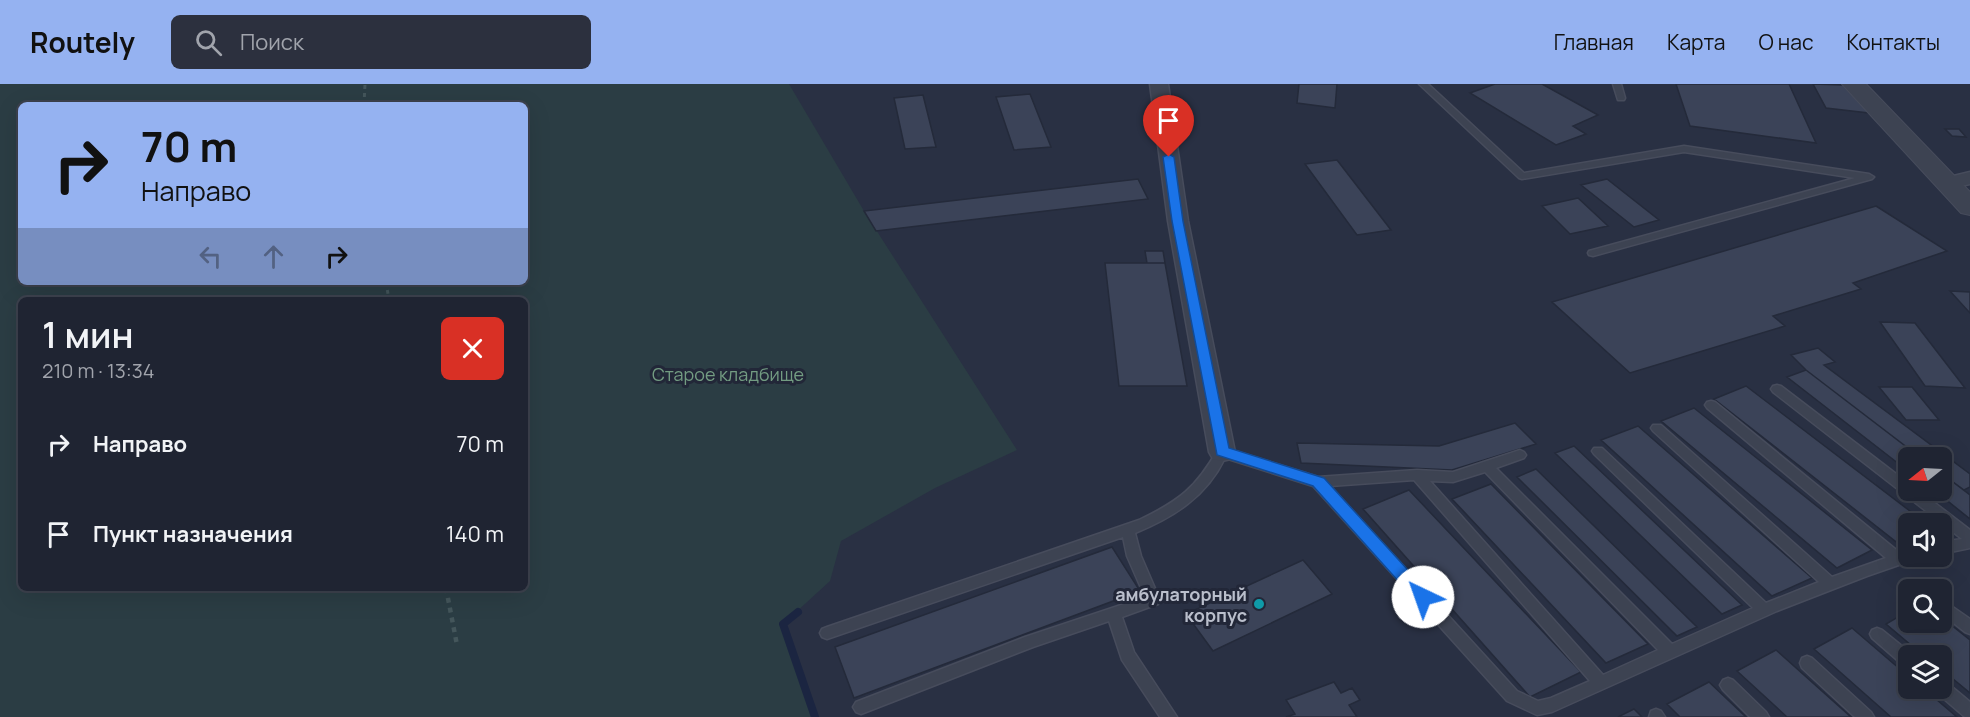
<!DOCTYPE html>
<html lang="ru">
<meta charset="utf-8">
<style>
body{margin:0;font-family:Manrope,sans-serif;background:#2c303e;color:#f1f3f6;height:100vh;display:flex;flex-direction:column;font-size:22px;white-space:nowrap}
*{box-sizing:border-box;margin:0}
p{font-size:20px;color:#a1a4ac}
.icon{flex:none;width:33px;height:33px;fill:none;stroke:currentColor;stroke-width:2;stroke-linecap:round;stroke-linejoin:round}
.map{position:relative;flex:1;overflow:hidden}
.drawer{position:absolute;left:18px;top:213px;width:510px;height:294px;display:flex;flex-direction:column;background:#1f2432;border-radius:9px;box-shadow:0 6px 24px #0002,0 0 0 2px #3c414d}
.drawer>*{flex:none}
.banner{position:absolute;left:18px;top:18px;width:510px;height:183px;border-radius:9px;box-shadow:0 6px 24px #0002,0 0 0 2px #3c414d;background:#95b2f1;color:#111;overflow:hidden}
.needle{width:39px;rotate:252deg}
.buttons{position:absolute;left:1898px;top:363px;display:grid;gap:12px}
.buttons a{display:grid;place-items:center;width:54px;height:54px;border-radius:9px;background:#1f2432;box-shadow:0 6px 24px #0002,0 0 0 2px #3c414d;font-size:30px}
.pin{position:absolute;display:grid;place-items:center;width:51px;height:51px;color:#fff;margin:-62px -26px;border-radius:50% 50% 50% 0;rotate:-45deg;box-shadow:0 0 6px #0007}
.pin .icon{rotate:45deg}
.me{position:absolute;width:66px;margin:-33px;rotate:318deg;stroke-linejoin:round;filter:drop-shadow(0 0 4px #0008)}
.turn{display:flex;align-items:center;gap:21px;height:126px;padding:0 24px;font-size:27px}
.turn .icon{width:78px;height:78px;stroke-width:2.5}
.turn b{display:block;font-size:42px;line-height:51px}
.lanes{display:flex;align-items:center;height:57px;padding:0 24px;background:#0003;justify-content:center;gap:30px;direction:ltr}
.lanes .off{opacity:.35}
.round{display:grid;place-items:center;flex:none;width:63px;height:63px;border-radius:9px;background:#2c303e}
.overview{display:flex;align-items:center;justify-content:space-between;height:102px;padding:0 24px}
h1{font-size:36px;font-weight:600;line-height:45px}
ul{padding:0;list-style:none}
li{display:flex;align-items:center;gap:18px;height:90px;padding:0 24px}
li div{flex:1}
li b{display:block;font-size:22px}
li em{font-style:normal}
header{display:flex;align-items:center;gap:36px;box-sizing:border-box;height:84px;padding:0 30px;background:#95b2f1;color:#111}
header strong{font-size:28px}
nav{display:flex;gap:33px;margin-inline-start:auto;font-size:21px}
.search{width:420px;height:54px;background:#2c303e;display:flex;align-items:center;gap:15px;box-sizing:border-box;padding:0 21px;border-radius:9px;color:#a1a4ac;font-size:22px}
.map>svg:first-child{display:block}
.green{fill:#2b3d44;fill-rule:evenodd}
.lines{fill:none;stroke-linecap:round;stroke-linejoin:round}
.stream{stroke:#1b2541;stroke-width:8}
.building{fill:#3b4358;stroke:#242a3a;stroke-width:1.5}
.service-casing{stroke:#474c5c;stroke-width:3}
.minor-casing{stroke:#474c5c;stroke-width:3}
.tertiary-casing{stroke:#474c5c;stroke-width:2}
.path-far1{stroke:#44565b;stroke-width:3;stroke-dasharray:4 4;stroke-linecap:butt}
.path{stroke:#44565b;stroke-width:4.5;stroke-dasharray:5 5;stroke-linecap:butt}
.service{fill:#3d4352;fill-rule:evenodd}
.minor{fill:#3d4352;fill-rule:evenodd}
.tertiary{fill:#3d4352;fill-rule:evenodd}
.route{fill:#1a73e8;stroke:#114b97;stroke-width:1.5}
.culture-dot{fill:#0f9aa8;stroke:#222738;stroke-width:2}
.labels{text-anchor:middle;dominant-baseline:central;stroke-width:6;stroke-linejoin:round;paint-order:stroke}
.park-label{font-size:18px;fill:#739c82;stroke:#222738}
.poi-label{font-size:18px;font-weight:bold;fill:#babfcc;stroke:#222738;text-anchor:end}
</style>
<header>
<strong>Routely</strong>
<div class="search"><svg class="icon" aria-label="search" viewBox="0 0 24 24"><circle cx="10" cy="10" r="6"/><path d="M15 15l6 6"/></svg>Поиск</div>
<nav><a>Главная</a><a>Карта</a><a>О нас</a><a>Контакты</a></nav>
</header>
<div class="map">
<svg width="1970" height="633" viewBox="0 0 1970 633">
<rect width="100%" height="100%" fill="#293043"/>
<!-- green -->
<path class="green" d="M 0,0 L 789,0 L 864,127 L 1017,366 L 935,404 L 841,457 L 830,497 L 783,540 L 815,633 L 0,633 ZM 21,21 L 525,21 L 525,198 L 21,198 ZM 21,216 L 525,216 L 525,504 L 21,504 Z"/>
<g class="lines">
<!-- stream -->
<path class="stream" d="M 798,528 L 783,540 L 815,633"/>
</g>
<!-- building -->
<path class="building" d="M 1299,0 L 1337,0 L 1335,24 L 1297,19 Z
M 1495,0 L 1542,0 L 1598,31 L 1573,42 L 1586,50 L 1556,61 L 1470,9 Z
M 1676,0 L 1789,0 L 1816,59 L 1690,42 Z
M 1813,0 L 1843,1 L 1869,29 L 1826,24 Z
M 1030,10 L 1051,63 L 1014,66 L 996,13 Z
M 923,11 L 936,63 L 905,65 L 894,14 Z
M 1945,45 L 1959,45 L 1966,53 L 1952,52 Z
M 1337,76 L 1391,146 L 1357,151 L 1305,80 Z
M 1138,95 L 1148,115 L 876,147 L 864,127 Z
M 1607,95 L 1659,136 L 1634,143 L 1581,101 Z
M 1578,114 L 1608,142 L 1570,150 L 1542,122 Z
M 1876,122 L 1947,167 L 1853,199 L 1861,205 L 1773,232 L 1785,242 L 1630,289 L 1552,218 Z
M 1145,167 L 1163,167 L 1165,179 L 1147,179 Z
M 1105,179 L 1165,179 L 1187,302 L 1119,302 Z
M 1950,207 L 1970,208 L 1970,229 Z
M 1880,238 L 1915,239 L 1965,304 L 1925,302 Z
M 1818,264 L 1835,278 L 1824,281 L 1970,390 L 1970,403 L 1964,406 L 1941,389 L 1941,374 L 1921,374 L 1806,286 L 1791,271 Z
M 1806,286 L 1921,374 L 1908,374 L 1908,387 L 1787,293 Z
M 1746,302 L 1927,440 L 1908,440 L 1908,462 L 1904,464 L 1714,315 Z
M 1879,303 L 1912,303 L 1939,336 L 1906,336 Z
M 1694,324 L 1872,466 L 1837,484 L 1661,337 Z
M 1515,339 L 1536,360 L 1452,386 L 1301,379 L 1297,359 L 1439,362 Z
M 1638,342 L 1812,494 L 1772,512 L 1601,356 Z
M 1574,362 L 1742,521 L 1722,530 L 1555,369 Z
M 1536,385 L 1697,543 L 1677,552 L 1517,393 Z
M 1941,389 L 1970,411 L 1970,435 L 1934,406 L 1941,406 Z
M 1491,400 L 1648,560 L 1606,579 L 1452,415 Z
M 1409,406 L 1581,588 L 1530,613 L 1363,425 Z
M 1112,463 L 1140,507 L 854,614 L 835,563 Z
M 1303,476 L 1332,510 L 1213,567 L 1186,530 Z
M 1908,527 L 1908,538 L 1941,538 L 1941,533 L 1970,556 L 1970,609 L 1941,585 L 1941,572 L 1924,572 L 1886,540 Z
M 1852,544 L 1908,592 L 1908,604 L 1923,604 L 1957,633 L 1891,633 L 1814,565 Z
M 1776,566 L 1851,633 L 1787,633 L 1737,587 Z
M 1334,598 L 1341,609 L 1352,604 L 1360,616 L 1349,621 L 1357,633 L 1286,633 L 1295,630 L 1286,616 Z
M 1709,598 L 1746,633 L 1680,633 L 1667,620 Z
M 1634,625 L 1642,633 L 1618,633 Z"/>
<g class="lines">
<!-- service casing -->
<g class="service-casing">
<path id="service" d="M 1419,0 L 1428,0 L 1524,89 L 1684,62 L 1869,90 L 1874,93 L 1872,95 L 1593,172 L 1589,171 L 1588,169 L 1589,167 L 1855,94 L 1684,68 L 1522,95 L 1519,94 Z
M 1613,0 L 1621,0 L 1625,14 L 1624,16 L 1618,16 Z
M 1777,301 L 1781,302 L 1908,399 L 1908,406 L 1918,406 L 1970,446 L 1970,464 L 1941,470 L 1941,458 L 1962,455 L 1773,308 L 1771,305 L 1773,302 Z
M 1711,317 L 1715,318 L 1900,469 L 1908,466 L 1908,472 L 1915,472 L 1913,476 L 1867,492 L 1777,527 L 1552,628 L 1537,631 L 1507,617 L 1313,402 L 1225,374 C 1206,413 1174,433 1135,449 L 1141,472 L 1160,516 L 1158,520 L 1122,533 L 1134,568 L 1177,633 L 1160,633 L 1122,576 L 1109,537 L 1033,563 L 861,630 L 856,628 L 853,623 L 856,618 L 1025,553 L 1145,513 L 1127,472 L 1123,453 L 827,555 L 822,553 L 820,549 L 822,545 L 827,543 L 1139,436 C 1179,417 1196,404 1218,365 L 1222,363 L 1318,393 L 1417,386 L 1453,388 L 1520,366 L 1524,368 L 1526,371 L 1524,374 L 1496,384 L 1672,560 L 1753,524 L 1594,370 L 1592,367 L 1594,364 L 1602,364 L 1766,519 L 1819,498 L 1653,347 L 1651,344 L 1653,341 L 1661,341 L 1832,493 L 1886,474 L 1707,324 L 1705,321 L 1707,318 ZM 1485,388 L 1658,566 L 1603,591 L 1430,397 L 1453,398 ZM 1414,396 L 1590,597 L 1551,614 L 1538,617 L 1517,607 L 1330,402 Z
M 1944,517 L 1970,535 L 1970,550 L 1965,548 L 1941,529 L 1941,518 Z
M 1877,544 L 1882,546 L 1913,571 L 1908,572 L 1908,583 L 1903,581 L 1872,554 L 1870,550 L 1872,546 Z
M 1807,572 L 1812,574 L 1871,628 L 1874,633 L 1855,633 L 1802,584 L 1800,579 L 1802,574 Z
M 1728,594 L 1733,596 L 1766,628 L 1769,633 L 1750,633 L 1723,606 L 1720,601 L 1723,596 Z
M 1941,596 L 1946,598 L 1970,618 L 1970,633 L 1965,633 L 1936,608 L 1934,604 L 1941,604 Z
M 1656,625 L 1661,627 L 1665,633 L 1649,633 L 1651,627 Z"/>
</g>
<!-- minor casing -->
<g class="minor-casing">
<path id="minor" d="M 1150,0 L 1168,0 L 1188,137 L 1235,368 L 1231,375 L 1222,377 L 1213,375 L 1209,368 L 1168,137 Z
M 1970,88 L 1970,100 L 1948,105 L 1938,99 L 1941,95 Z"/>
</g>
<!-- tertiary casing -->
<g class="tertiary-casing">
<path id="tertiary" d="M 1842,0 L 1866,0 L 1970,108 L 1970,131 L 1961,129 Z"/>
</g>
<!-- path-far1 -->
<path class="path-far1" d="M 364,21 L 365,0
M 386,198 L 389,216"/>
<!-- path -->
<path class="path" d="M 446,504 L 457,561"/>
<!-- service -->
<use href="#service" class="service"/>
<!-- minor -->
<use href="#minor" class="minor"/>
<!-- tertiary -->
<use href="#tertiary" class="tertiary"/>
</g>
<!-- route -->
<path class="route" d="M 1169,70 L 1174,73 L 1183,137 L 1229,364 L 1324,394 L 1428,508 L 1431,513 L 1428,518 L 1417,518 L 1313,402 L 1217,371 L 1172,137 L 1163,73 Z"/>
<!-- markers -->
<circle class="culture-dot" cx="1259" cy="520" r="6"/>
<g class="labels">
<!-- park labels -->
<g class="park-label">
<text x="728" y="290">Старое кладбище</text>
</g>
<!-- poi labels -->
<g class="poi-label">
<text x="1247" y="510">амбулаторный<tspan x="1247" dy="21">корпус</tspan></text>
</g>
</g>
</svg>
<div class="buttons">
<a><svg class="needle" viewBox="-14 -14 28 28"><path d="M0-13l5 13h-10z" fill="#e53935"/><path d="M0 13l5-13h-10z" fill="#a1a4ac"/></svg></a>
<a><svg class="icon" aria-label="sound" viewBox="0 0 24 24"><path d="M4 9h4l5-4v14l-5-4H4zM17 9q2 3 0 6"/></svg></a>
<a><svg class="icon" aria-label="search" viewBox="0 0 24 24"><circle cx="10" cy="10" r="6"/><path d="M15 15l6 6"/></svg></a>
<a><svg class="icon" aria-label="layers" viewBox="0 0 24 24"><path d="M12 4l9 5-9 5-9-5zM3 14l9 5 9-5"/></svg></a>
</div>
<div class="pin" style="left:1169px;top:73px;background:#d93025"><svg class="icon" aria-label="arrive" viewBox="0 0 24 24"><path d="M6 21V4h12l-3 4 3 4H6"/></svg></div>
<svg class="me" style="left:1423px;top:513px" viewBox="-20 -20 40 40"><circle r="19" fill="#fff"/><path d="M0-13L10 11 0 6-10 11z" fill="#1a73e8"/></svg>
<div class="banner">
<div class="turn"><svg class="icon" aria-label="right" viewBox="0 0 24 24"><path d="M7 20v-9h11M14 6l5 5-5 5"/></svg><div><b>70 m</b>Направо</div></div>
<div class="lanes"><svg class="icon off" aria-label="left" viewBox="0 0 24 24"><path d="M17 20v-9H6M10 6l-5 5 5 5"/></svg><svg class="icon off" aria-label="ahead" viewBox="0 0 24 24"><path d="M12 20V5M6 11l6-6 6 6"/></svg><svg class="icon" aria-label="right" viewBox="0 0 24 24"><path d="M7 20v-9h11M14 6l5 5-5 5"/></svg></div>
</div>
<section class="drawer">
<div class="overview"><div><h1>1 мин</h1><p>210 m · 13:34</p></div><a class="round" style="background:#d93025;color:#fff"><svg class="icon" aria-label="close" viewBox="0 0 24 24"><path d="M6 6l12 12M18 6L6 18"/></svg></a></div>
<ul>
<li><svg class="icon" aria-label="right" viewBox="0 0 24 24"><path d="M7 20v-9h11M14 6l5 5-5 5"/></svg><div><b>Направо</b></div><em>70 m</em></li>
<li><svg class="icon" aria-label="arrive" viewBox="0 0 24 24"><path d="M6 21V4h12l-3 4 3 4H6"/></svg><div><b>Пункт назначения</b></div><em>140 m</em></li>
</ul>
</section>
</div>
